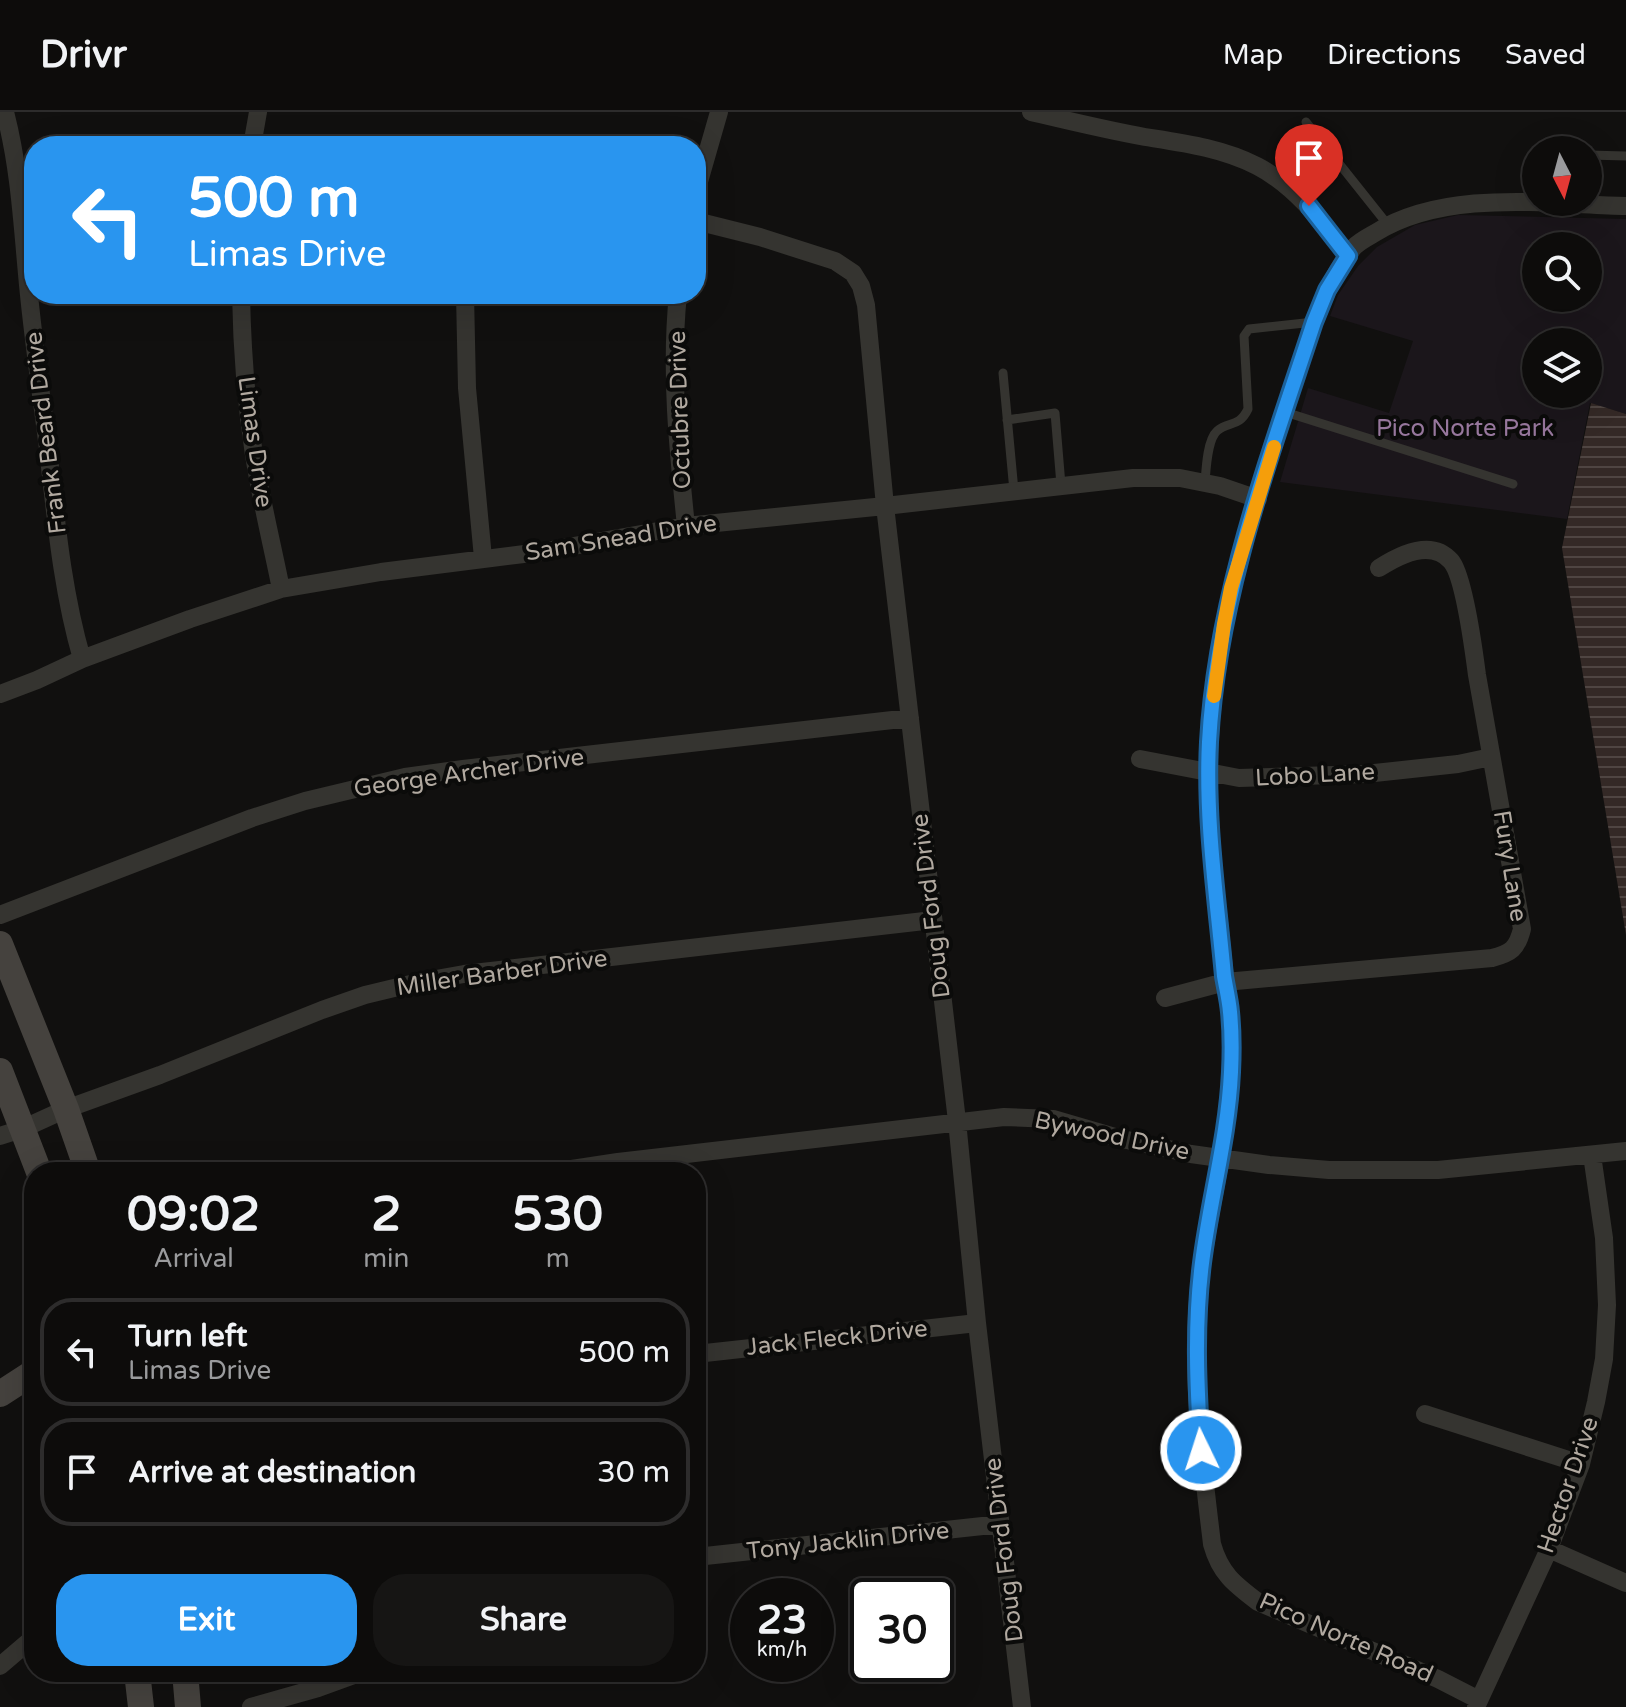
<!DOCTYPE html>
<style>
body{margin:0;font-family:"Varela Round",sans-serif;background:#161514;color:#f1f3f6;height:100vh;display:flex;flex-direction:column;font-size:30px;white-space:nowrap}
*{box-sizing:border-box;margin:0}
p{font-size:26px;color:#9a9b9d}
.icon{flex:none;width:44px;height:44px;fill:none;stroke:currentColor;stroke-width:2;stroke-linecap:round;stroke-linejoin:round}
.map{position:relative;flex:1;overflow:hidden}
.panel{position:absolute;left:24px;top:1050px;width:682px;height:520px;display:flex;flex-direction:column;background:#0d0c0b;border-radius:32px;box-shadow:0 8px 32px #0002,0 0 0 2px #2d2c2c}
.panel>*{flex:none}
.top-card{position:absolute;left:24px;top:24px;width:682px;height:168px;border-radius:32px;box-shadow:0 8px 32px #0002,0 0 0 2px #2d2c2c;background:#2995ef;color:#fff;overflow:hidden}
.needle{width:52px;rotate:174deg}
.controls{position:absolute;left:1522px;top:24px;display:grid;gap:16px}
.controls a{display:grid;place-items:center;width:80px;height:80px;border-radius:50%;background:#0d0c0b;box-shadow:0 8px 32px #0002,0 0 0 2px #2d2c2c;font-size:40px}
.speed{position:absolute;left:730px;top:1466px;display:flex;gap:16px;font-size:40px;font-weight:700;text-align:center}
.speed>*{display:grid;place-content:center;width:104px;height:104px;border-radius:50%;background:#0d0c0b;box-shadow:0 8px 32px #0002,0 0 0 2px #2d2c2c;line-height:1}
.speed small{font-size:20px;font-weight:400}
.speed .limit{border:4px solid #111;border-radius:12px;background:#fff;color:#111}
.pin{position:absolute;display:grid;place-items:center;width:68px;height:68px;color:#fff;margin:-82px -34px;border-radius:50% 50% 50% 0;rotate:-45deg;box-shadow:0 0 8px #0007}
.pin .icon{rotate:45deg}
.me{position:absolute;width:88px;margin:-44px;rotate:356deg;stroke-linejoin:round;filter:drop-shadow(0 0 6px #0008)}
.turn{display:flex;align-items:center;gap:28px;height:168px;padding:0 32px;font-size:36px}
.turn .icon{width:104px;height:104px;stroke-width:2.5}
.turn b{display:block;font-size:56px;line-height:68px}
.eta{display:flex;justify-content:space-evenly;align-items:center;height:136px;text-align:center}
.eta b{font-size:48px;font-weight:800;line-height:56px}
.action{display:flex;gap:16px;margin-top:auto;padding:16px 32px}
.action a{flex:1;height:92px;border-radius:32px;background:#2995ef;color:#fff;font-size:32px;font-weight:800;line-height:92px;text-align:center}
.action a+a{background:#161514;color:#f1f3f6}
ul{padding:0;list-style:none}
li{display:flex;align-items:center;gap:24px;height:108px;margin:0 16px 12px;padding:0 16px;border:4px solid #2d2c2c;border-radius:32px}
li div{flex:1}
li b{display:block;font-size:30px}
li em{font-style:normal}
header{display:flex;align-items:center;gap:48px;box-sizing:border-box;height:112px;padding:0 40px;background:#0d0c0b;border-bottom:2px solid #2d2c2c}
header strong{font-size:38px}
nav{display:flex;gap:44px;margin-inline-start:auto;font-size:28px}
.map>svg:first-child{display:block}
.green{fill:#1b161b;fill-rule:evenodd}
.water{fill:url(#water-rules)}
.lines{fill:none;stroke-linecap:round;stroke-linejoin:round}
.lane{stroke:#353430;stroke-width:9}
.street{stroke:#353430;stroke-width:18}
.secondary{stroke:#45423e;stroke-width:26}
.route-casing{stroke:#1b619b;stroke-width:20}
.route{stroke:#2995ef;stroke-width:14}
.slow{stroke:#f59e0b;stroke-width:14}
.labels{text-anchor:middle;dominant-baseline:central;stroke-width:8;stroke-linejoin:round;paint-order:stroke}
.street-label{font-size:24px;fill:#b1a9a0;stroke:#0b0b0a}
.park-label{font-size:24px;fill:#97779d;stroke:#0b0b0a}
</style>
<header>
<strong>Drivr</strong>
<nav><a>Map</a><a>Directions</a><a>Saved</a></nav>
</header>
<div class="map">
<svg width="1626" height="1595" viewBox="0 0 1626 1595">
<defs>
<pattern id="water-rules" width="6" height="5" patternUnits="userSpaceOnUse" patternTransform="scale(2)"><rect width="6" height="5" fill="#342926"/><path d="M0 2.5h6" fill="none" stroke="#4f4542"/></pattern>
</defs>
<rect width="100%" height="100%" fill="#11100f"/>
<!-- green -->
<path class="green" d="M 1458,103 L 1626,107 L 1626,302 L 1590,291 L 1567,407 L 1280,370 L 1308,276 L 1389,301 L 1413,229 L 1330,204 L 1338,183 L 1358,154 L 1377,135 L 1415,113 ZM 1536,134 L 1588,134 L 1588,186 L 1536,186 ZM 1536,230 L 1588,230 L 1588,282 L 1536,282 Z"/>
<!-- water -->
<path class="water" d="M 1591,291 L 1626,302 L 1626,823 L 1562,436 Z"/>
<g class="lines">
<!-- lane -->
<path class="lane" d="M 1306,10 L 1388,113
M 1588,43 L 1626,44
M 1003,261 L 1014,379
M 1285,300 L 1513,372
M 1007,308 L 1055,301 L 1061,373
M 1205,371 C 1206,358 1207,328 1217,319 C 1228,309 1239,316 1248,297 L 1244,224 L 1249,217 L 1314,210"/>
<!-- street -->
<path class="street" d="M 5,0 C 19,54 22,107 27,162 C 32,221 41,279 48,337 C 56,408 62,478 82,547
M 1031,0 C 1069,9 1106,18 1145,25 C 1183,31 1222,36 1257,54 C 1296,74 1322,110 1348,144
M 252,34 L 258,0
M 696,80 L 719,0
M 696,109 L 760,125 L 835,149 L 853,161 L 861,174 L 866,193 L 885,394 L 957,1009 L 977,1211 L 1022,1595
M 241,182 C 242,236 246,290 254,343 C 261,388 272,432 281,477
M 465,182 L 467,276 L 483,446
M 678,182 C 670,259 678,337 686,414
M 0,582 L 37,568 L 82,547 L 190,507 L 281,477 L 381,460 L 540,440 L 686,414 L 885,394 L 1133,366 L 1180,366 L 1220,374 L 1258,387
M 1140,647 L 1239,666 L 1365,662 L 1458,652 L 1491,645
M 0,803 L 252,706 L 305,689 L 405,665 L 463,657 L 910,606
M 1165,886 L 1225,870 L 1492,846 C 1511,841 1517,837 1522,817 C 1507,733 1492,648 1477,563 C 1474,540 1464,464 1451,449 C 1431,426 1399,443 1379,456
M 0,1024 L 22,1017 L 66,997 L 160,963 L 322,898 L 365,883 L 419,870 L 464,862 L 933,808
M 552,1060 L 618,1050 L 1004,1005 L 1053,1007 L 1118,1026 L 1191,1042 L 1269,1053 L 1329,1058 L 1438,1058 L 1626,1039
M 696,1242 L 977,1211
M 1425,1302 L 1581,1352
M 1549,1437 L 1626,1471
M 696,1445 L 1001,1412
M 0,1554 L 34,1525
M 1479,1588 L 1438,1567 L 1258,1490 C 1234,1472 1220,1461 1212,1432 C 1202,1347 1190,1262 1199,1177 C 1206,1107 1227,1038 1230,967 C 1232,945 1233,921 1230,899 C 1228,884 1225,870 1224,856 C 1217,789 1208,724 1209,657 C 1210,502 1267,355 1314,210 C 1324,186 1337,154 1354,135 C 1360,129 1368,125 1375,121 C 1445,77 1546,92 1626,94
M 251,1595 L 318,1576 L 362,1560
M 1476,1595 L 1549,1437 L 1581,1352 L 1596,1290 L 1604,1247 L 1607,1193 L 1604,1126 L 1592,1043"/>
<!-- secondary -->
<path class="secondary" d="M 0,832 L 66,997 L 88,1060
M 0,959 L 39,1060
M 0,1282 L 34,1260
M 137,1560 L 141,1595
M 185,1560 L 188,1595"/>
</g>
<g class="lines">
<!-- route casing -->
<g class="route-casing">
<path id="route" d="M 1201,1338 C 1197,1275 1194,1214 1202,1151 C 1210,1087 1228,1025 1231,960 C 1232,940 1232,920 1230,900 C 1229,888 1226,876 1224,864 C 1217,787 1205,708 1209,630 C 1217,485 1269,347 1314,210 L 1327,178 L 1348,144 L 1309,94"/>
</g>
<!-- route -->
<use href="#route" class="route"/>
<!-- slow -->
<path class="slow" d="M 1214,584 L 1224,512 L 1231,476 L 1274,335"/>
</g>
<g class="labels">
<!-- street labels -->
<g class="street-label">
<text transform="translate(680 298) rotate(-92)">Octubre Drive</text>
<text transform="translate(46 321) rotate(-97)">Frank Beard Drive</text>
<text transform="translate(255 330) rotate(82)">Limas Drive</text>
<text transform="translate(621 426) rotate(-9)">Sam Snead Drive</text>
<text transform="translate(469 661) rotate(-8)">George Archer Drive</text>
<text transform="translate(1315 663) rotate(-3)">Lobo Lane</text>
<text transform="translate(1510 754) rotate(81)">Fury Lane</text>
<text transform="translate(931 794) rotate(-97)">Doug Ford Drive</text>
<text transform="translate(502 861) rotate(-8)">Miller Barber Drive</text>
<text transform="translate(1112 1024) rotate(12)">Bywood Drive</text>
<text transform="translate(837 1226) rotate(-6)">Jack Fleck Drive</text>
<text transform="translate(1568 1373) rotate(-71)">Hector Drive</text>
<text transform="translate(848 1429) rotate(-6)">Tony Jacklin Drive</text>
<text transform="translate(1004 1438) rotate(-97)">Doug Ford Drive</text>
<text transform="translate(1346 1526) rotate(24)">Pico Norte Road</text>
</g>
<!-- park labels -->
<g class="park-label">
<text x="1465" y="316">Pico Norte Park</text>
</g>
</g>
</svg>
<div class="controls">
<a><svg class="needle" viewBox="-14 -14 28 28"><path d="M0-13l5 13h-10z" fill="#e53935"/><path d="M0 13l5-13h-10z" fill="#9a9b9d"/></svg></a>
<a><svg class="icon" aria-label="search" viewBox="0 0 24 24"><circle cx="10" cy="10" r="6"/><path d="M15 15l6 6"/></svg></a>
<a><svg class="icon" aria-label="layers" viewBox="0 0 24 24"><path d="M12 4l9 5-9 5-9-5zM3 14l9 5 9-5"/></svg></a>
</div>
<div class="speed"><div>23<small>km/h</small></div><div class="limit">30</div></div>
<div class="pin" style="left:1309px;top:94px;background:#d93025"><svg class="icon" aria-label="arrive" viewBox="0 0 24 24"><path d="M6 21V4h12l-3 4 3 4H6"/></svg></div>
<svg class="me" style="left:1201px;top:1338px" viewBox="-20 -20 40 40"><circle r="17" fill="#2995ef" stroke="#fff" stroke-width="3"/><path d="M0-11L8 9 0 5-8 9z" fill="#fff"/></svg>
<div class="top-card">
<div class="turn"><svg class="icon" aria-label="left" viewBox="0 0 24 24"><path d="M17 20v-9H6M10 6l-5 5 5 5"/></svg><div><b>500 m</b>Limas Drive</div></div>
</div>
<section class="panel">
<div class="eta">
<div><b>09:02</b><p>Arrival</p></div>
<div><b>2</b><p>min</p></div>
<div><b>530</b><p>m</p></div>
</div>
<ul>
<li><svg class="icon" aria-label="left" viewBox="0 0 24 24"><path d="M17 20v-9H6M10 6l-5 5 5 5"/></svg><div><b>Turn left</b><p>Limas Drive</p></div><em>500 m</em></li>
<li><svg class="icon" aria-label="arrive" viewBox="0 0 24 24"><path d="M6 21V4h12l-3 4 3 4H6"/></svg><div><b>Arrive at destination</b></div><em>30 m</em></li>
</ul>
<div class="action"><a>Exit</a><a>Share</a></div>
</section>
</div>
